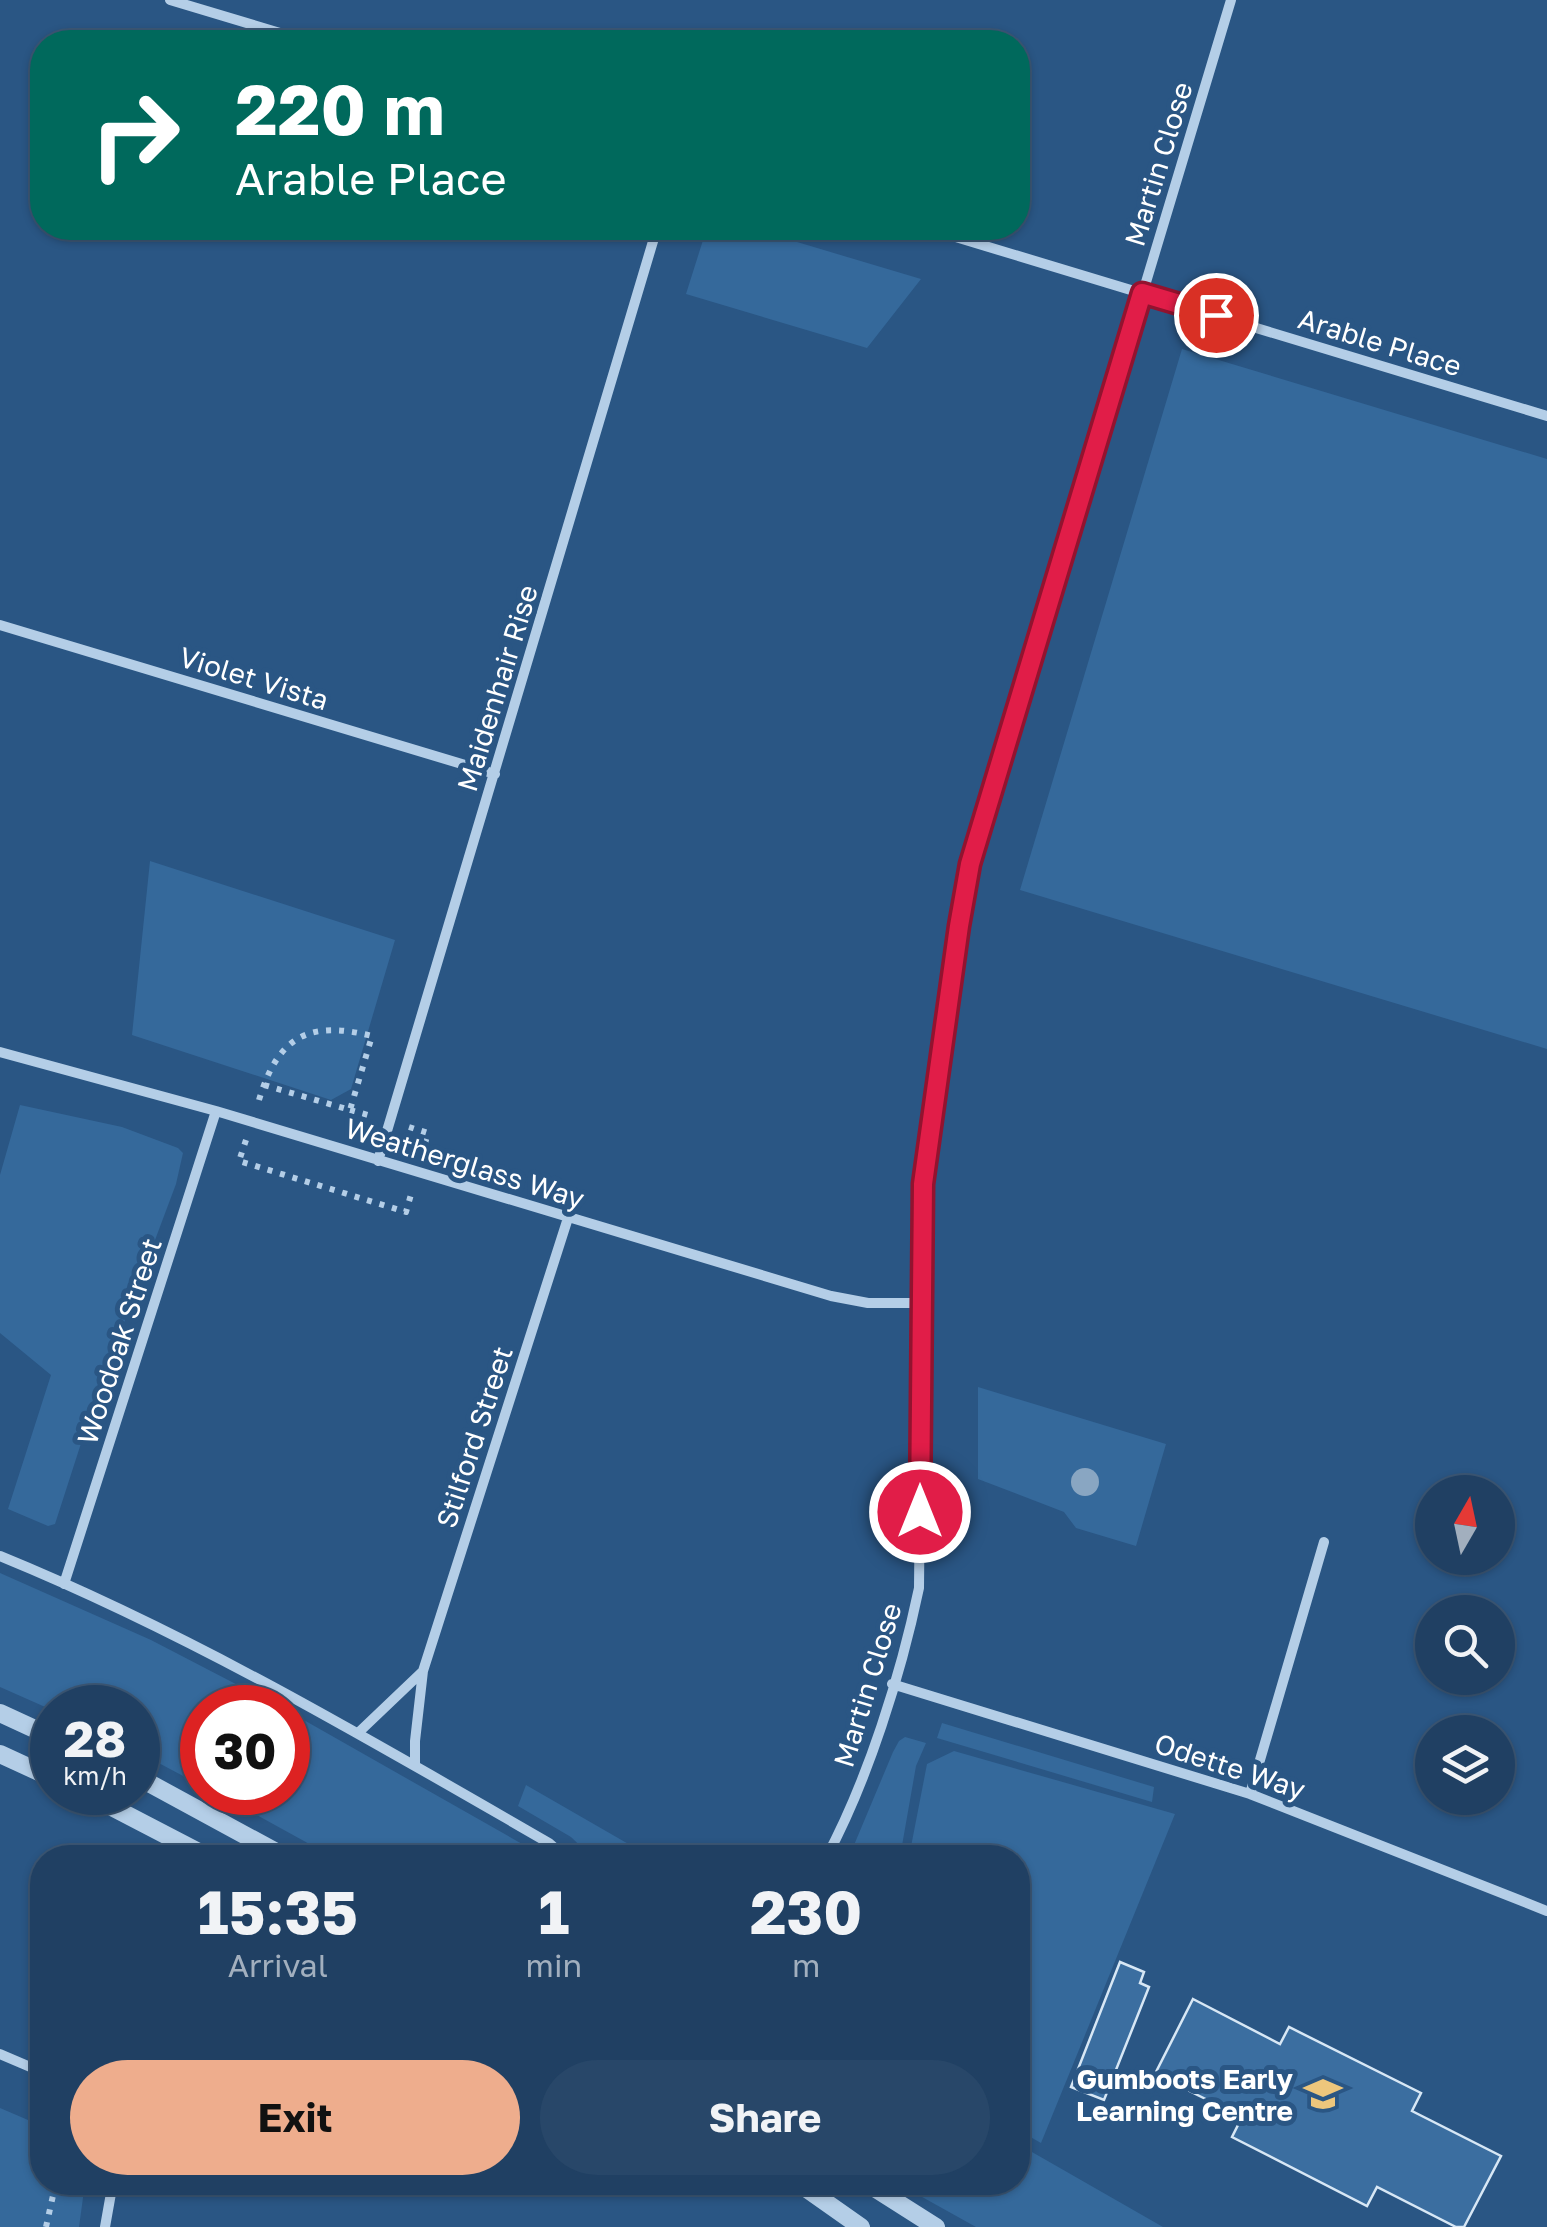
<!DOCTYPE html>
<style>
body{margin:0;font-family:"Golos Text",sans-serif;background:#284769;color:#f1f3f6;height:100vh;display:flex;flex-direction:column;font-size:38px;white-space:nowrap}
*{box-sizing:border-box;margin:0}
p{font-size:32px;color:#a2afbe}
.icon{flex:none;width:55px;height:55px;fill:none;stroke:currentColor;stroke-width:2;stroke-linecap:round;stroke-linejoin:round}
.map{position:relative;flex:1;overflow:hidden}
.details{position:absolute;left:30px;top:1845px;width:1000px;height:350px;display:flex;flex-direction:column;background:#204063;border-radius:40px;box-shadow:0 2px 8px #0004,0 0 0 2px #3d5978}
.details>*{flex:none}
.guide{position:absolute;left:30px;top:30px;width:1000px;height:210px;border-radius:40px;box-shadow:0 2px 8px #0004,0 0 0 2px #3d5978;background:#00695c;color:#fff;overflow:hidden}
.needle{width:65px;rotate:9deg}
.buttons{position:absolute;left:1415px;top:1475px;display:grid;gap:20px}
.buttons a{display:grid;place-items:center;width:100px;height:100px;border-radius:50%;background:#204063;box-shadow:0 2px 8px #0004,0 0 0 2px #3d5978;font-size:50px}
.speed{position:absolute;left:30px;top:1685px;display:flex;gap:20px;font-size:50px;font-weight:700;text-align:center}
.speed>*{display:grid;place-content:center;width:130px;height:130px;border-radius:50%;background:#204063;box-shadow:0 2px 8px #0004,0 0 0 2px #3d5978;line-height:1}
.speed small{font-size:25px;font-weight:400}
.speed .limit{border:15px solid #d22;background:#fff;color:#111}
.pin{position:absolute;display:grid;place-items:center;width:85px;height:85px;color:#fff;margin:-42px;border:5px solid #fff;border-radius:50%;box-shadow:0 2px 10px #0007}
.me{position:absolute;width:110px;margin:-55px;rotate:0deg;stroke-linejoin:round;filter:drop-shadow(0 0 8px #0008)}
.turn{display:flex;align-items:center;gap:35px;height:210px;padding:0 40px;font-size:45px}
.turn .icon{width:130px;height:130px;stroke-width:2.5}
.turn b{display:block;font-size:70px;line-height:85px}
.eta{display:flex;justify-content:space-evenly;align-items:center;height:170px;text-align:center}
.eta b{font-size:60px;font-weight:700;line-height:70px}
.button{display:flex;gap:20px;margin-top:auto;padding:20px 40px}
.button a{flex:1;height:115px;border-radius:60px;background:#eead8d;color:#111;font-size:40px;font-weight:700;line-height:115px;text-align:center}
.button a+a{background:#284769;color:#f1f3f6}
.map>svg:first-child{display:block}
.green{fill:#35699b}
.building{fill:#3b6ea0;stroke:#d7e7f5;stroke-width:2.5}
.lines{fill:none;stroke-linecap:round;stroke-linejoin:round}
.path{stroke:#b4cee7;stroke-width:6;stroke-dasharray:5 8;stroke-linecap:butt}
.minor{stroke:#b4cee7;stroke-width:10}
.tertiary{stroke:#b4cee7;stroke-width:18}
.tree{fill:#89a6c2}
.route-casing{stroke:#92132f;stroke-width:25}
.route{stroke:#e11d48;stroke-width:18}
.labels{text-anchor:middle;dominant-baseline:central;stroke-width:10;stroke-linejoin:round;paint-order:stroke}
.street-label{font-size:28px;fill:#fff;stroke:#2a5684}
.poi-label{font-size:28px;font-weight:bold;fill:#fff;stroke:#2a5684;text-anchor:end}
</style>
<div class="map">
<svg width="1547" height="2227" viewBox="0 0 1547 2227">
<rect width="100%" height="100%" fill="#2a5684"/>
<!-- green -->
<path class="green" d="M 721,228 L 750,228 L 921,279 L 867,348 L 686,294 L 704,237 Z
M 1182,349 L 1547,459 L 1547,1049 L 1020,890 Z
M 150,861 L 395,940 L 351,1089 L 331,1100 L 132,1035 Z
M 20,1105 L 122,1127 L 178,1148 L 183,1153 L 176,1184 L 95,1400 L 55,1524 L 48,1526 L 8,1509 L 51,1375 L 0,1333 L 0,1175 Z
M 978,1387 L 1166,1444 L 1136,1546 L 1076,1528 L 1064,1512 L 978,1479 Z
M 0,1573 L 151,1640 L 280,1707 L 202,1708 L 202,1786 L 138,1752 L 138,1708 L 52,1710 L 0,1687 Z
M 288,1711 L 545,1857 L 333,1857 L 217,1793 L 288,1792 Z
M 942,1723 L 1154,1787 L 1152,1802 L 937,1738 Z
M 905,1737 L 926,1743 L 916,1766 L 900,1857 L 849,1857 L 893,1752 L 899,1741 Z
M 954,1751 L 1175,1814 L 1041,2143 L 1018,2130 L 1018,1858 L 909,1857 L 927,1764 Z
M 526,1785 L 651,1857 L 592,1857 L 571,1837 L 518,1806 Z
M 0,2108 L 42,2126 L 42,2182 L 85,2183 L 79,2227 L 0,2227 Z
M 1018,2144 L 1163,2227 L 976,2227 L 897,2183 L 1018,2182 Z"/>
<!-- building -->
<path class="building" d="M 1120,1962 L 1144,1972 L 1140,1983 L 1149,1987 L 1104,2100 L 1071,2087 Z
M 1193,1999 L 1280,2044 L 1289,2027 L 1421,2093 L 1412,2111 L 1501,2156 L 1464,2227 L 1456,2227 L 1377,2187 L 1367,2206 L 1232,2137 L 1242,2117 L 1155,2074 Z"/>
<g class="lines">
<!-- path -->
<path class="path" d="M 259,1100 C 278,1036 309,1020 372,1036 L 350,1110 L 264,1085
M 350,1110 L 368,1115
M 409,1127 L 428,1133 L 423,1150
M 246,1140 L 239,1161 L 406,1212 L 412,1191
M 46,2227 L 56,2182"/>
<!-- minor -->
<path class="minor" d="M 170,0 L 310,42
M 926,228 L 1547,416
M 0,625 L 495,774
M 0,1052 L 216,1111 L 831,1296 L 868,1303 L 919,1303
M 378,1161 L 657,228
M 0,1556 C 191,1634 370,1740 549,1843 L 566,1858
M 64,1584 L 216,1111
M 892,1684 L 1250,1794 L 1547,1911
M 358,1733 L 422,1672
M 415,1766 L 415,1741 L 423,1671 L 568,1218
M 1250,1794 L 1324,1542
M 826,1858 C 868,1780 901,1674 919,1588 L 923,1184 L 959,926 L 971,863 L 1231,0
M 0,2054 L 42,2072
M 105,2227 L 113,2182"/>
<!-- tertiary -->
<path class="tertiary" d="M 0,1713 L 52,1737
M 0,1754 L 52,1778
M 138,1777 L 287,1858
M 83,1792 L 210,1858
M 797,2182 L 861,2227
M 865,2182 L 936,2227"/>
</g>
<!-- trees -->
<circle class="tree" cx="1085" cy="1482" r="14"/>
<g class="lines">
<!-- route casing -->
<g class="route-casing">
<path id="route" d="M 920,1512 L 923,1184 L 959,926 L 970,864 L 1142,293 L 1216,315"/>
</g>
<!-- route -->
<use href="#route" class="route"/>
</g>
<!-- icons -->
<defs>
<g id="school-bare" transform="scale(3)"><path d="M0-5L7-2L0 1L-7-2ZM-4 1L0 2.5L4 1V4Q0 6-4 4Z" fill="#edc67c" stroke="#2a5684" stroke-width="2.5" paint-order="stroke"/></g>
</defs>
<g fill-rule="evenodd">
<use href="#school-bare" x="1323" y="2094"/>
</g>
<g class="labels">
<!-- street labels -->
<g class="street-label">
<text transform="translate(1158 164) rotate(-73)">Martin Close</text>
<text transform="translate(1380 342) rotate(17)">Arable Place</text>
<text transform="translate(254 678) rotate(17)">Violet Vista</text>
<text transform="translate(497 688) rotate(-73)">Maidenhair Rise</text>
<text transform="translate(465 1163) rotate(17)">Weatherglass Way</text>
<text transform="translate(119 1341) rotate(-72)">Woodoak Street</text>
<text transform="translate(474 1437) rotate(-72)">Stilford Street</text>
<text transform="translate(867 1685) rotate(-73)">Martin Close</text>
<text transform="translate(1230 1766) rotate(18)">Odette Way</text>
</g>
<!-- poi labels -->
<g class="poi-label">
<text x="1293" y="2078">Gumboots Early<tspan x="1293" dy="32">Learning Centre</tspan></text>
</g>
</g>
</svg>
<div class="buttons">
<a><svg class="needle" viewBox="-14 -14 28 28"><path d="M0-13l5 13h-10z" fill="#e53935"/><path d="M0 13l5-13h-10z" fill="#a2afbe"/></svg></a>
<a><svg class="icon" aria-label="search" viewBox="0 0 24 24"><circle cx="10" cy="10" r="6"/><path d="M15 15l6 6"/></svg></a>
<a><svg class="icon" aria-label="layers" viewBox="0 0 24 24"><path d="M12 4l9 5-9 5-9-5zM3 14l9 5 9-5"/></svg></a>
</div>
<div class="speed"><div>28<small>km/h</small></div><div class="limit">30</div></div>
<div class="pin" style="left:1216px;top:315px;background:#d93025"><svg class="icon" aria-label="arrive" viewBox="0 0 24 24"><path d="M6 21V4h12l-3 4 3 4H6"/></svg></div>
<svg class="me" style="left:920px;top:1512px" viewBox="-20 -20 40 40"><circle r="17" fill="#e11d48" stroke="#fff" stroke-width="3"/><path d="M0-11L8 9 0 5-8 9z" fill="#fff"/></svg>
<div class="guide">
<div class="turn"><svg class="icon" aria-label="right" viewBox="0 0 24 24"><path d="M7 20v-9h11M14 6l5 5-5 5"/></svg><div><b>220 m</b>Arable Place</div></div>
</div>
<section class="details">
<div class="eta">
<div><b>15:35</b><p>Arrival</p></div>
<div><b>1</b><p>min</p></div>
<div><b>230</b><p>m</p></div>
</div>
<div class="button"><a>Exit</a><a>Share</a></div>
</section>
</div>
